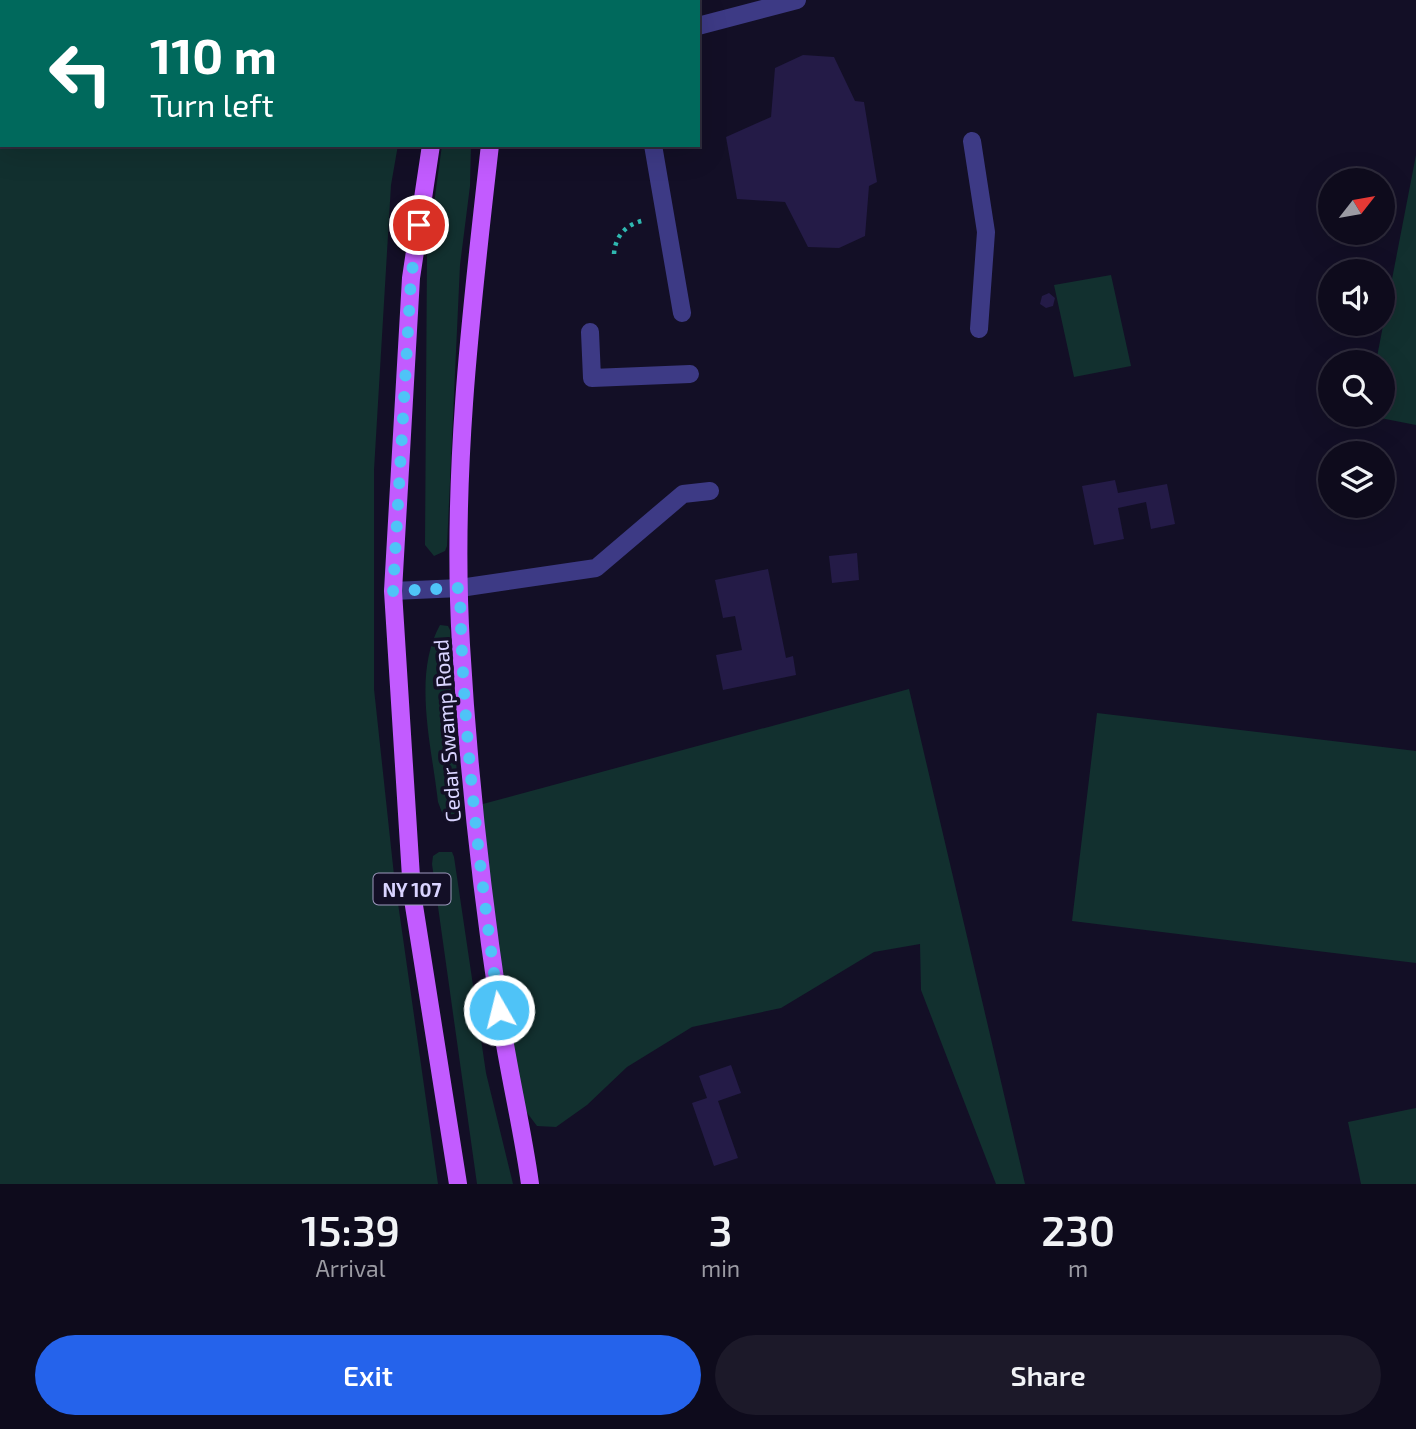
<!DOCTYPE html>
<style>
body{margin:0;font-family:"Exo 2",sans-serif;background:#1c1929;color:#f1f3f6;height:100vh;display:flex;flex-direction:column;font-size:26px;white-space:nowrap}
*{box-sizing:border-box;margin:0}
p{font-size:23px;color:#9b9ba3}
.icon{flex:none;width:38px;height:38px;fill:none;stroke:currentColor;stroke-width:2;stroke-linecap:round;stroke-linejoin:round}
.map{position:relative;height:1184px;overflow:hidden}
.sheet{display:flex;flex-direction:column;background:#0e0b1c;flex:1}
.sheet>*{flex:none}
.guide{position:absolute;left:0px;top:0px;width:700px;height:147px;box-shadow:0 7px 28px #0002,0 0 0 2px #2e2b3b;background:#00695c;color:#fff;overflow:hidden}
.needle{width:46px;rotate:59deg}
.controls{position:absolute;left:1318px;top:168px;display:grid;gap:14px}
.controls a{display:grid;place-items:center;width:77px;height:77px;border-radius:50%;background:#0e0b1c;box-shadow:0 7px 28px #0002,0 0 0 2px #2e2b3b;font-size:35px}
.pin{position:absolute;display:grid;place-items:center;width:60px;height:60px;color:#fff;margin:-30px;border:4px solid #fff;border-radius:50%;box-shadow:0 2px 7px #0007}
.me{position:absolute;width:77px;margin:-38px;rotate:352deg;stroke-linejoin:round;filter:drop-shadow(0 0 5px #0008)}
.turn{display:flex;align-items:center;gap:24px;height:147px;padding:0 35px;font-size:32px}
.turn .icon{width:91px;height:91px;stroke-width:2.5}
.turn b{display:block;font-size:49px;line-height:60px}
.eta{display:flex;justify-content:space-evenly;align-items:center;height:119px;text-align:center}
.eta b{font-size:42px;font-weight:600;line-height:49px}
.action{display:flex;gap:14px;margin-top:auto;padding:14px 35px}
.action a{flex:1;height:80px;border-radius:42px;background:#2563eb;color:#fff;font-size:28px;font-weight:600;line-height:80px;text-align:center}
.action a+a{background:#1c1929;color:#f1f3f6}
.map>svg:first-child{display:block}
.green{fill:#12302f}
.building{fill:#241b47}
.lines{fill:none;stroke-linecap:round;stroke-linejoin:round}
.path{stroke:#2fb8b0;stroke-width:4.5;stroke-dasharray:3.5 5;stroke-linecap:butt}
.minor{stroke:#3d3a85;stroke-width:18}
.major{stroke:#c25bff;stroke-width:18}
.route{stroke:#4fc3f7;stroke-width:12;stroke-dasharray:0 21.6}
.labels{text-anchor:middle;dominant-baseline:central;stroke-width:7;stroke-linejoin:round;paint-order:stroke}
.shield{fill:#130f26;stroke:#9e99be;stroke-width:2}
.shield-label{font-size:19px;font-weight:bold;fill:#d9d4ff}
.street-label{font-size:21px;fill:#d9d4ff;stroke:#130f26}
</style>
<div class="map">
<svg width="1416" height="1184" viewBox="0 0 1416 1184">
<rect width="100%" height="100%" fill="#130f26"/>
<!-- green -->
<path class="green" d="M 0,0 L 427,0 L 2,2 L 2,145 L 398,145 L 391,185 L 374,470 L 374,689 L 394,875 L 438,1184 L 0,1184 Z
M 442,145 L 471,145 L 470,186 L 460,265 L 447,546 L 445,551 L 434,556 L 425,545 L 427,255 Z
M 1416,155 L 1416,425 L 1365,415 L 1382,415 L 1382,362 L 1376,362 Z
M 1111,275 L 1131,366 L 1074,377 L 1054,285 Z
M 440,625 L 448,626 L 450,630 L 451,707 L 460,806 L 454,814 L 443,815 L 438,802 C 432,747 412,675 440,625 Z
M 909,689 L 1025,1184 L 996,1184 L 921,990 L 920,944 L 874,952 L 781,1008 L 692,1027 L 627,1067 L 587,1105 L 556,1127 L 537,1126 L 525,1110 L 508,1027 L 479,805 Z
M 1097,713 L 1416,751 L 1416,963 L 1072,921 Z
M 439,852 L 452,852 L 454,857 L 486,1073 L 513,1184 L 477,1184 L 432,864 L 433,856 Z
M 1416,1108 L 1416,1184 L 1361,1184 L 1348,1122 Z"/>
<!-- building -->
<path class="building" d="M 803,55 L 834,57 L 855,101 L 864,102 L 877,182 L 869,186 L 865,236 L 839,248 L 808,247 L 785,202 L 737,199 L 726,137 L 771,117 L 775,68 Z
M 1049,293 L 1055,298 L 1053,306 L 1046,308 L 1040,304 L 1042,296 Z
M 1115,480 L 1118,493 L 1167,484 L 1175,524 L 1151,529 L 1146,502 L 1118,508 L 1124,539 L 1094,545 L 1082,486 Z
M 857,553 L 859,580 L 832,583 L 829,556 Z
M 768,569 L 786,658 L 793,656 L 796,675 L 723,690 L 716,655 L 742,650 L 735,616 L 723,618 L 715,580 Z
M 731,1065 L 741,1093 L 718,1101 L 738,1158 L 714,1166 L 692,1103 L 707,1098 L 699,1076 Z"/>
<g class="lines">
<!-- path -->
<path class="path" d="M 614,254 C 615,236 627,223 646,220"/>
<!-- minor -->
<path class="minor" d="M 351,0 L 353,2
M 538,0 L 540,2
M 698,26 L 797,0
M 972,141 L 986,232 L 979,329
M 653,145 L 682,313
M 590,332 L 592,378 L 690,374
M 393,591 L 460,588 L 596,568 L 683,494 L 710,491"/>
<!-- major -->
<path class="major" d="M 453,2 L 453,0
M 513,2 L 513,0
M 431,145 L 411,278 L 393,591 L 412,893 L 458,1184
M 490,145 C 471,311 451,478 461,645 C 468,766 481,887 499,1007 C 507,1066 522,1125 530,1184"/>
</g>
<g class="lines">
<!-- route -->
<path class="route" d="M 419,225 L 411,278 L 393,591 L 460,588 C 462,729 480,870 499,1010"/>
</g>
<g class="labels">
<!-- shield labels -->
<rect class="shield" x="373.5" y="873.5" width="77" height="31" rx="5"/>
<g class="shield-label">
<text x="412" y="889">NY 107</text>
</g>
<!-- street labels -->
<g class="street-label">
<text transform="translate(446 731) rotate(-94)">Cedar Swamp Road</text>
</g>
</g>
</svg>
<div class="controls">
<a><svg class="needle" viewBox="-14 -14 28 28"><path d="M0-13l5 13h-10z" fill="#e53935"/><path d="M0 13l5-13h-10z" fill="#9b9ba3"/></svg></a>
<a><svg class="icon" aria-label="sound" viewBox="0 0 24 24"><path d="M4 9h4l5-4v14l-5-4H4zM17 9q2 3 0 6"/></svg></a>
<a><svg class="icon" aria-label="search" viewBox="0 0 24 24"><circle cx="10" cy="10" r="6"/><path d="M15 15l6 6"/></svg></a>
<a><svg class="icon" aria-label="layers" viewBox="0 0 24 24"><path d="M12 4l9 5-9 5-9-5zM3 14l9 5 9-5"/></svg></a>
</div>
<div class="pin" style="left:419px;top:225px;background:#d93025"><svg class="icon" aria-label="arrive" viewBox="0 0 24 24"><path d="M6 21V4h12l-3 4 3 4H6"/></svg></div>
<svg class="me" style="left:499px;top:1010px" viewBox="-20 -20 40 40"><circle r="17" fill="#4fc3f7" stroke="#fff" stroke-width="3"/><path d="M0-11L8 9 0 5-8 9z" fill="#fff"/></svg>
<div class="guide">
<div class="turn"><svg class="icon" aria-label="left" viewBox="0 0 24 24"><path d="M17 20v-9H6M10 6l-5 5 5 5"/></svg><div><b>110 m</b>Turn left</div></div>
</div>
</div>
<section class="sheet">
<div class="eta">
<div><b>15:39</b><p>Arrival</p></div>
<div><b>3</b><p>min</p></div>
<div><b>230</b><p>m</p></div>
</div>
<div class="action"><a>Exit</a><a>Share</a></div>
</section>
